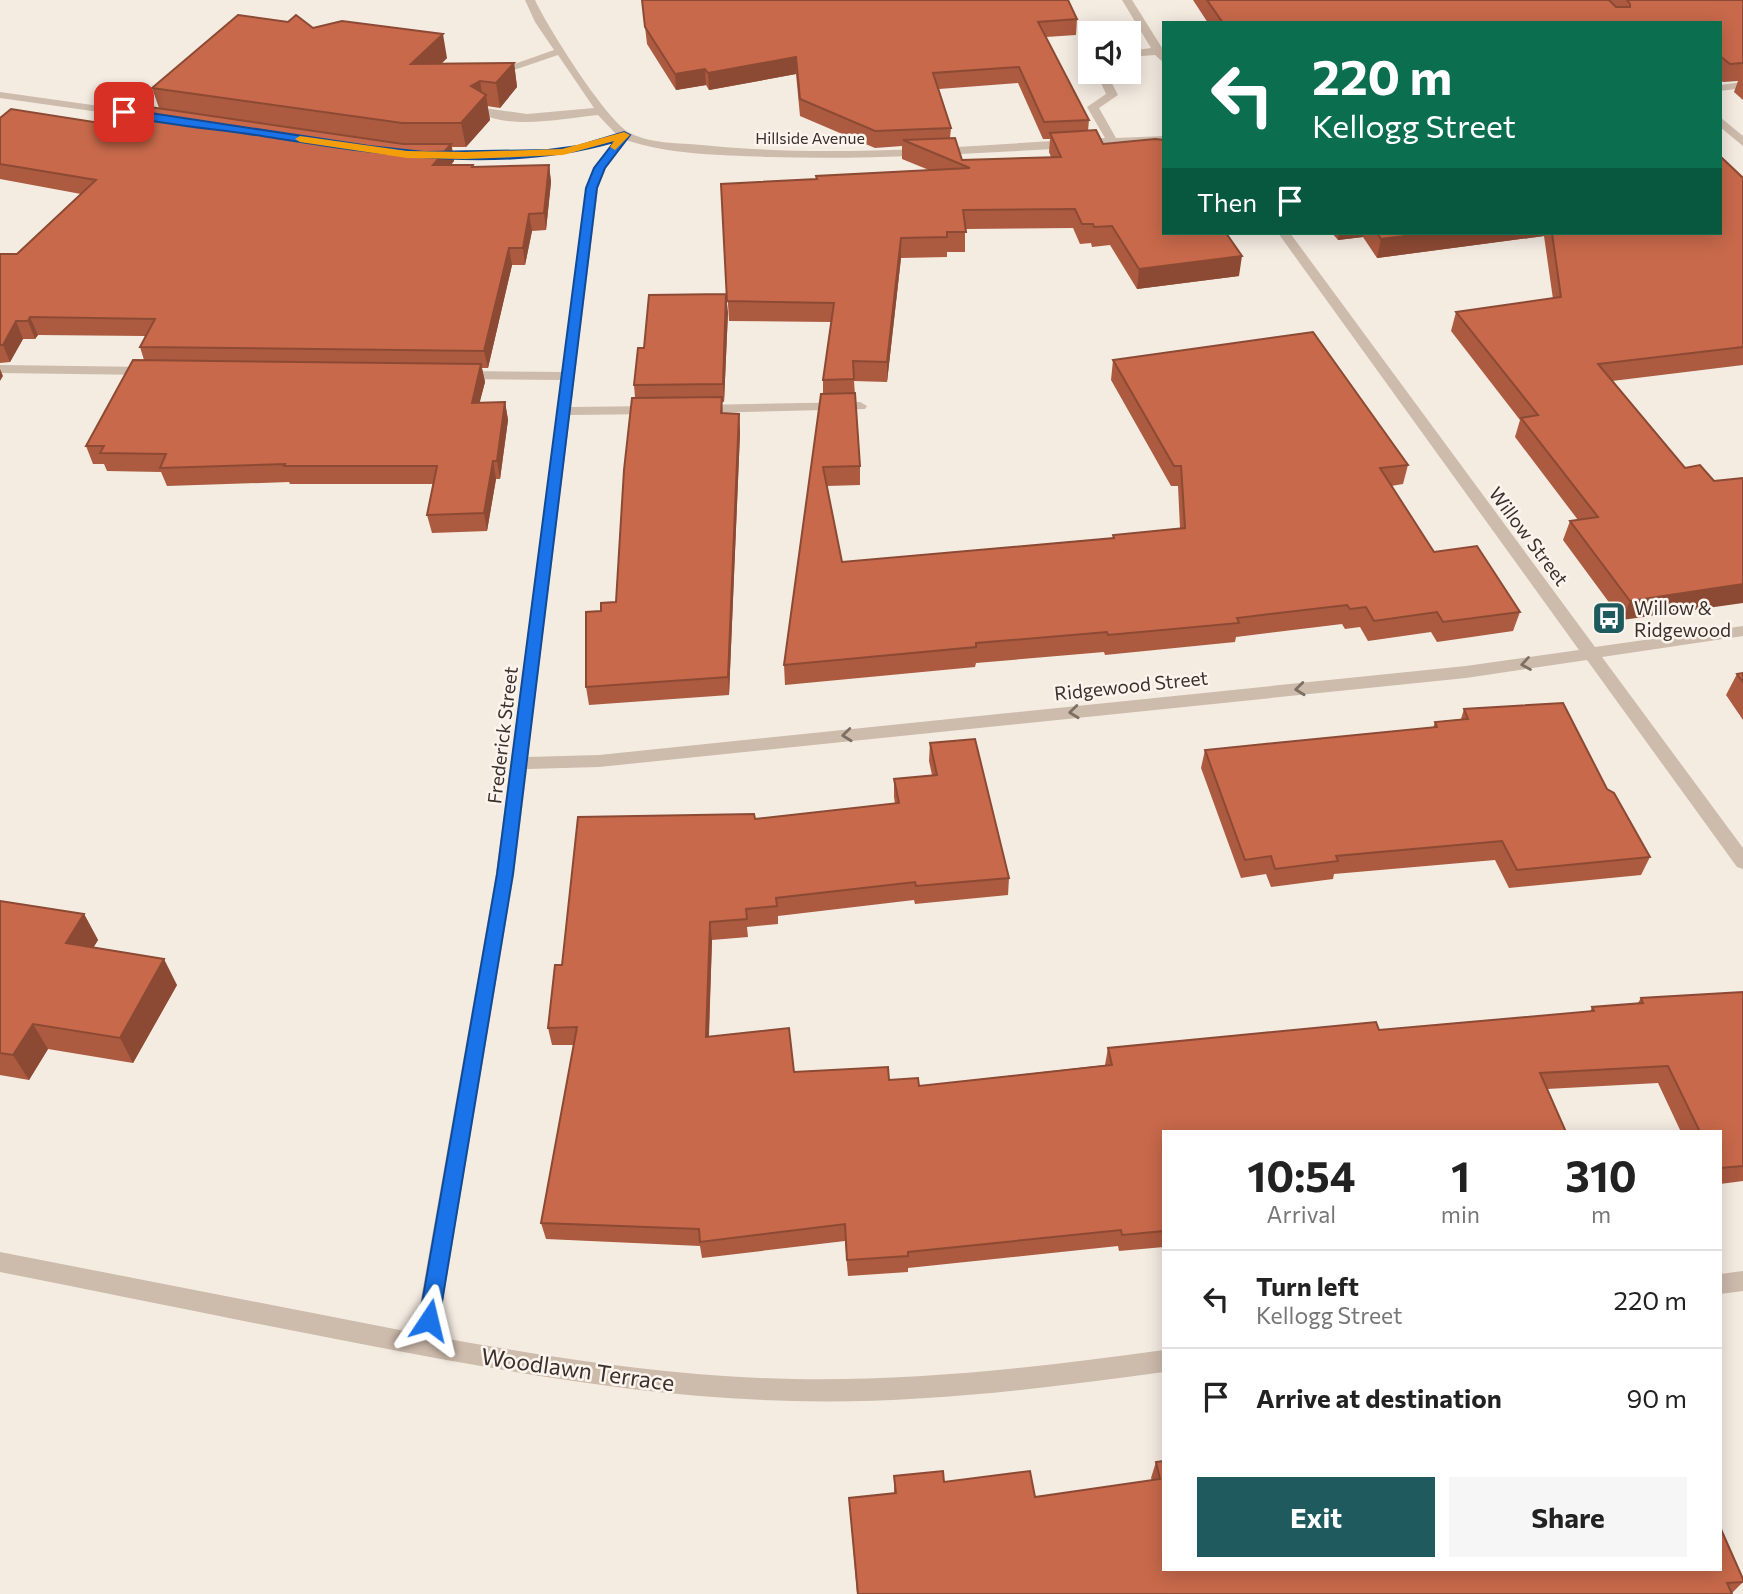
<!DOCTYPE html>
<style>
body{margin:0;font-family:Commissioner,sans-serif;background:#f6f6f6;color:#222;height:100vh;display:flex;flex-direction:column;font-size:26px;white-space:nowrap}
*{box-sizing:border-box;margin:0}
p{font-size:23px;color:#767676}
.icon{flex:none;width:38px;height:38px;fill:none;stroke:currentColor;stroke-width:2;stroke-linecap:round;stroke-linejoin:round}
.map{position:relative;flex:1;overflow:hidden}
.panel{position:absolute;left:1162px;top:1130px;width:560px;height:441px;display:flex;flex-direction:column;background:#fff;border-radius:0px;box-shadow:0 4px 18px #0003}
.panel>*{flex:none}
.top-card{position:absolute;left:1162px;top:21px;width:560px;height:214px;border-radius:0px;box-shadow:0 4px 18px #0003;background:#0b6e4f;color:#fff;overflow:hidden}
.tools{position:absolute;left:1078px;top:21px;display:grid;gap:14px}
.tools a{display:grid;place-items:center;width:63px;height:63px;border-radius:0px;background:#fff;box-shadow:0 4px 18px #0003;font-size:35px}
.pin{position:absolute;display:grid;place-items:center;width:60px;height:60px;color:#fff;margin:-30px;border-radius:14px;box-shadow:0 4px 10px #0006}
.me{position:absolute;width:77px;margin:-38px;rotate:10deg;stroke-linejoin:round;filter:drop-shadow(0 0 5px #0008)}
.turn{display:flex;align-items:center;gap:24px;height:147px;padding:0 35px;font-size:32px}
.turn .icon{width:91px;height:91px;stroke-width:2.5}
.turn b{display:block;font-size:49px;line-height:60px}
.then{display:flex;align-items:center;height:66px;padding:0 35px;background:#0003;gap:14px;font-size:26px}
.eta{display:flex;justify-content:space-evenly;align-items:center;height:119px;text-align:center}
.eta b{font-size:42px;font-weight:700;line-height:49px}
.primary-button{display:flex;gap:14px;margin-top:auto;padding:14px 35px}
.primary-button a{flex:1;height:80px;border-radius:0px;background:#1f5a5e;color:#fff;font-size:28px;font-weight:700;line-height:80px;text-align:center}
.primary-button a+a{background:#f6f6f6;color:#222}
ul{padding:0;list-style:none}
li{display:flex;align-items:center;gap:21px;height:98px;padding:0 35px;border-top:2px solid #e0e0e0}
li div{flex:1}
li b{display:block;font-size:26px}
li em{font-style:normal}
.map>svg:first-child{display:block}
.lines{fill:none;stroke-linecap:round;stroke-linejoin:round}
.minor{fill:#cdbbac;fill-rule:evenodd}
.wall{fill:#ac5a40;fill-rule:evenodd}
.shaded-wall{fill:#8c4a34}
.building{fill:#c8694b;stroke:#8c4a34;stroke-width:2}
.oneway{stroke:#7d6f65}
.route{fill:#1a73e8;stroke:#114b97;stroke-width:2}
.slow{fill:#f59e0b}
.labels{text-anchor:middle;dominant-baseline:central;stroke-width:5;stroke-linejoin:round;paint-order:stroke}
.far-street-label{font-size:16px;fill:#3b302b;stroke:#fbf5ee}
.street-label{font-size:19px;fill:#3b302b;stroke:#fbf5ee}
.poi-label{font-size:19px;fill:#3b302b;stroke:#fbf5ee;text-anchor:start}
.near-street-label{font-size:23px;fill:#3b302b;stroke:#fbf5ee}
</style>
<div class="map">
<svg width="1743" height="1594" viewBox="0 0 1743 1594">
<rect width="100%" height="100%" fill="#f4ebe1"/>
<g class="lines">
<!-- minor -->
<path class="minor" d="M 525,0 L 535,0 C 547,26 607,122 630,133 C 651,144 679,143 702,145 C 836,159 972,145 1105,138 L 1087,107 L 1106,94 L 1096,72 L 1106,72 L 1118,95 L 1099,108 L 1116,138 L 1164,136 L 1164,143 C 1033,149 900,161 769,157 C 723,155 670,155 626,140 L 606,168 L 598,188 L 571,407 L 655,406 L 662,410 L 655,414 L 570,415 L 528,757 L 599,755 L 1466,666 L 1579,650 L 1278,233 L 1290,233 L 1595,647 L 1743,626 L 1743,636 L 1602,657 L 1743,848 L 1743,869 L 1737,867 L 1587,660 L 1466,678 L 599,767 L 527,769 L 514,874 L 437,1337 C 555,1358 674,1377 794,1379 C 918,1381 1041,1367 1164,1350 L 1164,1372 C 1041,1389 917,1404 793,1401 C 653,1398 514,1373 377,1347 C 251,1323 126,1297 0,1272 L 0,1252 L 415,1333 L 496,874 L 561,380 L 462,379 L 455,375 L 462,371 L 562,372 L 586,188 L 594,168 L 613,142 C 549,162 495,158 430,159 L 424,155 L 430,151 L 549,150 L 577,146 L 616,134 L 598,115 C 567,118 505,131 478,111 L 484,108 L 527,114 L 594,108 L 558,55 L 496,76 L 486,74 L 554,50 L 535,22 Z
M 1122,0 L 1132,0 L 1164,51 L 1164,63 L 1155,55 L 1129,57 L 1129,51 L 1151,48 Z
M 1743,82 L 1743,88 L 1720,91 L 1720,85 Z
M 0,92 L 156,114 L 162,117 L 156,120 L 0,98 Z
M 1720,117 L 1743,136 L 1743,146 L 1720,127 Z
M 0,365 L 150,367 L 157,371 L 150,375 L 0,373 Z
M 860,402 L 867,406 L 865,409 L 701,413 L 694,409 L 701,405 Z
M 1743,1271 L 1743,1291 L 1720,1294 L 1720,1274 Z"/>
</g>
<!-- wall -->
<path class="wall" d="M 642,0 L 1077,19 L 1076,35 L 1046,37 L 1089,120 L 1088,131 L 1103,144 L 1164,233 L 1227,233 L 1227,235 L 1239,276 L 1137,289 L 1110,245 L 1092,247 L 1091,243 L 1080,244 L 1073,228 L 965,229 L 965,252 L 947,252 L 947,257 L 901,258 L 887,382 L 854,381 L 860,466 L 860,485 L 827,486 L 842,562 L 1113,538 L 1113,535 L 1180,528 L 1178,486 L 1171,486 L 1111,380 L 1113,360 L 1408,465 L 1403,484 L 1391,486 L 1434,552 L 1520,612 L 1513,631 L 1437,642 L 1431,632 L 1368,641 L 1360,627 L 1345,629 L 1342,624 L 1236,637 L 1235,642 L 1105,655 L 1104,652 L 976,663 L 975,667 L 785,685 L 784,665 L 823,394 L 823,380 L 831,322 L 729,321 L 721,184 L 816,179 L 929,170 L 902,159 L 902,146 L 875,148 L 800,116 L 796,74 L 709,90 L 706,85 L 676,90 L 647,44 ZM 1018,83 L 1043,139 L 1050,139 L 1049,152 L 1051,157 L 962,160 L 950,138 L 951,128 L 939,89 Z
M 1193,0 L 1743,0 L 1743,100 L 1734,92 L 1738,81 L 1723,82 L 1720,80 L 1720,23 L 1208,23 Z
M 313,28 L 447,58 L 441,64 L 514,63 L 517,87 L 500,108 L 487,106 L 490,120 L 466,147 L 452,147 L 454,161 L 451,165 L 473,167 L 549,165 L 551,182 L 546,230 L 532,231 L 525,265 L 512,265 L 488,368 L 482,368 L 485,382 L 479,403 L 505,402 L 508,420 L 500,479 L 496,479 L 487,531 L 432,533 L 427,515 L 434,484 L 290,484 L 289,482 L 167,486 L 161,472 L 107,471 L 104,464 L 93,464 L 86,446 L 144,360 L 140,347 L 145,336 L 38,335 L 35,339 L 23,339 L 10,362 L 0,363 L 0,254 L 17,254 L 81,194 L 0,179 L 0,118 L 119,126 L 159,108 L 152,88 Z
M 1743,178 L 1743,365 L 1612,381 L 1685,468 L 1700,465 L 1622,620 L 1563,540 L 1570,521 L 1578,520 L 1515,437 L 1520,420 L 1451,331 L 1456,312 L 1553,299 L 1544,236 L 1377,258 L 1363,237 L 1338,240 L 1332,233 L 1720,233 Z
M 728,312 L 724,402 L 722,402 L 723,413 L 739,414 L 740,433 L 729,695 L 589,705 L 586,687 L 601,611 L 616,602 L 635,398 L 634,385 L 644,348 Z
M 1743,673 L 1743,720 L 1726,695 L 1737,674 Z
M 1464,709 L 1607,789 L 1650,857 L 1641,875 L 1509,888 L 1495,860 L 1334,874 L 1333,879 L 1271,887 L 1266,874 L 1241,878 L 1201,768 L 1205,750 L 1433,728 L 1435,722 L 1461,719 Z
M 930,743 L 1009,878 L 1008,895 L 915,904 L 914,900 L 778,916 L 778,924 L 747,927 L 748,937 L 712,940 L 709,1037 L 794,1072 L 889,1080 L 919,1086 L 1105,1065 L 1108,1048 L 1379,1030 L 1590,1012 L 1592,1007 L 1638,1003 L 1641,998 L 1743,992 L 1743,1181 L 1720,1184 L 1720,1132 L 1681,1132 L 1658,1083 L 1547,1089 L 1164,1132 L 1164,1247 L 1119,1251 L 1118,1246 L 908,1268 L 908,1272 L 848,1276 L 845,1241 L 702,1258 L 700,1246 L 546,1239 L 541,1223 L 574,1045 L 552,1045 L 548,1028 L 562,965 L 755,819 L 895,804 L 894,797 L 894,779 L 932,775 L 929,761 Z
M 0,901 L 84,914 L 98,940 L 93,948 L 177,985 L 133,1063 L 48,1049 L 29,1080 L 0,1075 Z
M 1156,1462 L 1743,1579 L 1743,1582 L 1732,1593 L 1732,1594 L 857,1594 L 849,1498 L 894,1494 L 894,1476 L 944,1482 L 1035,1497 L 1152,1480 L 1151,1478 Z"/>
<!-- shaded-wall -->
<path class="shaded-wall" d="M 443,34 L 447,58 L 416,88 L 411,64 Z
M 796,57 L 796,74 L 709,90 L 708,73 Z
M 514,63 L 517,87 L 500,108 L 496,83 Z
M 705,69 L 706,85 L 676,90 L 675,74 Z
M 480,81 L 483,98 L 486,95 L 490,120 L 466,147 L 461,123 L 471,86 Z
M 451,144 L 454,161 L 436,182 L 433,165 Z
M 549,165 L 551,182 L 546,230 L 544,213 Z
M 529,214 L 532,231 L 525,265 L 523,248 Z
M 1339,233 L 1364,233 L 1363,237 L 1338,240 Z
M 1428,233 L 1545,233 L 1544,236 L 1377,258 L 1381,239 Z
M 901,238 L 901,258 L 887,382 L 887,362 Z
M 509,248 L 512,265 L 488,368 L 484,351 Z
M 1242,256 L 1239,276 L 1137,289 L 1139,269 Z
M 726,294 L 728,312 L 724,402 L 723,384 Z
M 30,317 L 38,335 L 35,339 L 28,321 Z
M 16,321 L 23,339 L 10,362 L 3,345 Z
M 481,364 L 485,382 L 475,421 L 472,403 Z
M 0,369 L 3,376 L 0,381 Z
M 505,402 L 508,420 L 500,479 L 497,461 Z
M 739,414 L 740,433 L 729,695 L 728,677 Z
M 493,461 L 496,479 L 487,531 L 484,513 Z
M 1743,584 L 1743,603 L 1622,620 L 1630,601 Z
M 84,914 L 98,940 L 80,969 L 66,943 Z
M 710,922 L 712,940 L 708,1054 L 706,1037 Z
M 164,959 L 177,985 L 133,1063 L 120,1038 Z
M 33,1024 L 48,1049 L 29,1080 L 13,1055 Z"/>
<!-- building -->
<path class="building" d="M 642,0 L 1068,0 L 1077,19 L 1038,22 L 1089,120 L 1044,122 L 1019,67 L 933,73 L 951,128 L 875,131 L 800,99 L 796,57 L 708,73 L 705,69 L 675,74 L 645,27 Z
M 1207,0 L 1609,0 L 1616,7 L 1630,7 L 1630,4 L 1627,0 L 1743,0 L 1743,63 L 1730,64 L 1720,56 L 1720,23 L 1223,23 Z
M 238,15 L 288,22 L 296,15 L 313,28 L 342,21 L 443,34 L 411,64 L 514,63 L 496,83 L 480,81 L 471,86 L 486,95 L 461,123 L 402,123 L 152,88 Z
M 143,106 L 403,144 L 451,144 L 433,165 L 473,165 L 472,167 L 549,165 L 544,213 L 529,214 L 523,248 L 509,248 L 484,351 L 140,347 L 155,319 L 30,317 L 28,321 L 16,321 L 3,345 L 0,345 L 0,254 L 17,254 L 96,180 L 0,164 L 0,118 L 11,109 L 119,126 Z
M 1096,130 L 1103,144 L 1155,139 L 1164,140 L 1164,233 L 1226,233 L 1242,256 L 1139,269 L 1112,226 L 1094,227 L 1093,224 L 1082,224 L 1075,209 L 963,210 L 966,232 L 947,232 L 947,237 L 901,238 L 887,362 L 853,361 L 854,379 L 823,380 L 834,303 L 727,301 L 721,184 L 817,179 L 816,176 L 970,168 L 903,140 L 955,138 L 962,160 L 1061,157 L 1050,133 Z
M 1720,156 L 1743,178 L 1743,347 L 1598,364 L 1685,468 L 1700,465 L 1714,481 L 1743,478 L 1743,584 L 1630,601 L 1570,521 L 1598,517 L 1521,418 L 1538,415 L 1456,312 L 1561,297 L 1552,233 L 1720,233 Z
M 1377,233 L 1428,233 L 1381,239 Z
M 726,294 L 723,384 L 634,385 L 638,348 L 644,348 L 649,295 Z
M 1313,332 L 1408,465 L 1380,468 L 1434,552 L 1477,546 L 1520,612 L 1443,622 L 1437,612 L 1374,621 L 1366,607 L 1350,609 L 1347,605 L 1237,618 L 1239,623 L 1108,635 L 1107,632 L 976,643 L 976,647 L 784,665 L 821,394 L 855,393 L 860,466 L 823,467 L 842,562 L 1114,538 L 1113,535 L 1185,528 L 1181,466 L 1174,466 L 1113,360 Z
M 133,360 L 481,364 L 472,403 L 505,402 L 497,461 L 493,461 L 484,513 L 427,515 L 437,466 L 284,466 L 285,464 L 160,468 L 166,454 L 100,453 L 104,446 L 86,446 Z
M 722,397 L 721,413 L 739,414 L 728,677 L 586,687 L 586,612 L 601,611 L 601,603 L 616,602 L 624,470 L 632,398 Z
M 1743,673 L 1743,682 L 1737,674 Z
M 1563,703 L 1607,789 L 1614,793 L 1650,857 L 1517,870 L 1502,841 L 1336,856 L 1338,861 L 1275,869 L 1271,856 L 1245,860 L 1205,750 L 1437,727 L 1435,722 L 1468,719 L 1464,709 Z
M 975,739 L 1009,878 L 916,886 L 915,882 L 776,898 L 777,906 L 746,909 L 747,919 L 710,922 L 706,1037 L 789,1028 L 794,1072 L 888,1067 L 889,1080 L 918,1078 L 919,1086 L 1112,1065 L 1108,1048 L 1376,1022 L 1379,1030 L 1594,1011 L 1592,1007 L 1643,1003 L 1641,998 L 1743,992 L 1743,1166 L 1720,1168 L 1720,1132 L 1700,1132 L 1668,1066 L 1540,1073 L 1566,1132 L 1164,1132 L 1164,1231 L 1122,1235 L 1121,1230 L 908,1252 L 908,1256 L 847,1260 L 845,1224 L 700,1242 L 699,1229 L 541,1223 L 577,1027 L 548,1028 L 555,965 L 562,965 L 578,817 L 754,814 L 755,819 L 899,803 L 894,779 L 937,775 L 930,743 Z
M 0,901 L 84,914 L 66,943 L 164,959 L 120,1038 L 33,1024 L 13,1055 L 0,1053 Z
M 1164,1461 L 1164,1570 L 1720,1570 L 1720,1527 L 1743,1579 L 1743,1582 L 1727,1583 L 1732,1594 L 858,1594 L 849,1498 L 896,1493 L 894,1476 L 943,1471 L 944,1482 L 1030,1471 L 1035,1497 L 1160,1479 L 1156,1462 Z"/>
<!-- one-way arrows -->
<defs><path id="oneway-chevron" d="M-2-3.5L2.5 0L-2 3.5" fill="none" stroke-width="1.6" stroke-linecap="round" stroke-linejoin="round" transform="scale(1.75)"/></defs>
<g class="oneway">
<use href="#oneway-chevron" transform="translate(1526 664) rotate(171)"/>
<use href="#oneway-chevron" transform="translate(1300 689) rotate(174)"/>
<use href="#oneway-chevron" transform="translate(1074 712) rotate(174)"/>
<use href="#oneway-chevron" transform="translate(847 735) rotate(174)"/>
</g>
<!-- route -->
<path class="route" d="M 124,109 L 369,146 L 424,152 L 548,150 L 578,146 L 624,132 L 630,135 L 605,168 L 597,188 L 513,874 L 439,1320 L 436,1326 L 429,1329 L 422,1326 L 419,1320 L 497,874 L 586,188 L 594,168 L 614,142 C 499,175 378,154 262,136 C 215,129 166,125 120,115 L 119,112 Z"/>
<!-- slow -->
<path class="slow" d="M 624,132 L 630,135 L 615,150 L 610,147 L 614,141 L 563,155 L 465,159 L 407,158 L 300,142 L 295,139 L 300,136 L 407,151 L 465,152 L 562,149 Z"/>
<!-- icons -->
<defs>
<g id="bus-square" transform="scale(1.75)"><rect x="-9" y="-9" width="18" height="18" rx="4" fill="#1f5a5e" stroke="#fbf5ee"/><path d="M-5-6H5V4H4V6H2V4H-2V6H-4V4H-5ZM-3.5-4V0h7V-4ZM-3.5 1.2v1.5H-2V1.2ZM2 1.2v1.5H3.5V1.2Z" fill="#fff"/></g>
</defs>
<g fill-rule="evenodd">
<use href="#bus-square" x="1609" y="618"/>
</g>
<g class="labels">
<!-- far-street labels -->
<g class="far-street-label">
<text x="810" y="137">Hillside Avenue</text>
</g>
<!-- street labels -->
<g class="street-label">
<text transform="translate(1529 536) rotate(53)">Willow Street</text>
<text transform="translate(1131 685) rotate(-6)">Ridgewood Street</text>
<text transform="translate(502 735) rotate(-83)">Frederick Street</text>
</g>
<!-- poi labels -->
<g class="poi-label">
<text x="1634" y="607">Willow &amp;<tspan x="1634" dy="22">Ridgewood</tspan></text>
</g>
<!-- near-street labels -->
<g class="near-street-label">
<text transform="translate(578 1369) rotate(8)">Woodlawn Terrace</text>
</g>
</g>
</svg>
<div class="tools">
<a><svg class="icon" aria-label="sound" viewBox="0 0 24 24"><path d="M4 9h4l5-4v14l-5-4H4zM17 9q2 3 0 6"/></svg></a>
</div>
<div class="pin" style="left:124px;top:112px;background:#d93025"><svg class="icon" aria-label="arrive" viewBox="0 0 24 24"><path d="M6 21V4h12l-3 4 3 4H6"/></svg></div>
<svg class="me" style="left:429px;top:1320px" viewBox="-20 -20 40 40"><path d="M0-17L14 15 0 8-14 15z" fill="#1a73e8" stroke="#fff" stroke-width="4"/></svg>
<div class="top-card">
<div class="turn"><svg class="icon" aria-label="left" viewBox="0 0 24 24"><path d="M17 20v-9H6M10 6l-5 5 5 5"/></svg><div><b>220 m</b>Kellogg Street</div></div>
<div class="then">Then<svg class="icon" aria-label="arrive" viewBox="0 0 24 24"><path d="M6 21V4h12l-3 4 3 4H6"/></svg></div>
</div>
<section class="panel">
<div class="eta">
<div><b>10:54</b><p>Arrival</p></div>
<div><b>1</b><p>min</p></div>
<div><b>310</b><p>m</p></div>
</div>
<ul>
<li><svg class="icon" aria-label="left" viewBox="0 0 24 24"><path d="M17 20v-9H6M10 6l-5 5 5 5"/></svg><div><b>Turn left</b><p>Kellogg Street</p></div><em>220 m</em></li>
<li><svg class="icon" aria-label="arrive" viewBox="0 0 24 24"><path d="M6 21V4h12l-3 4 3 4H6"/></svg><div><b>Arrive at destination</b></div><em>90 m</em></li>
</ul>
<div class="primary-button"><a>Exit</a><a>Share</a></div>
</section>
</div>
